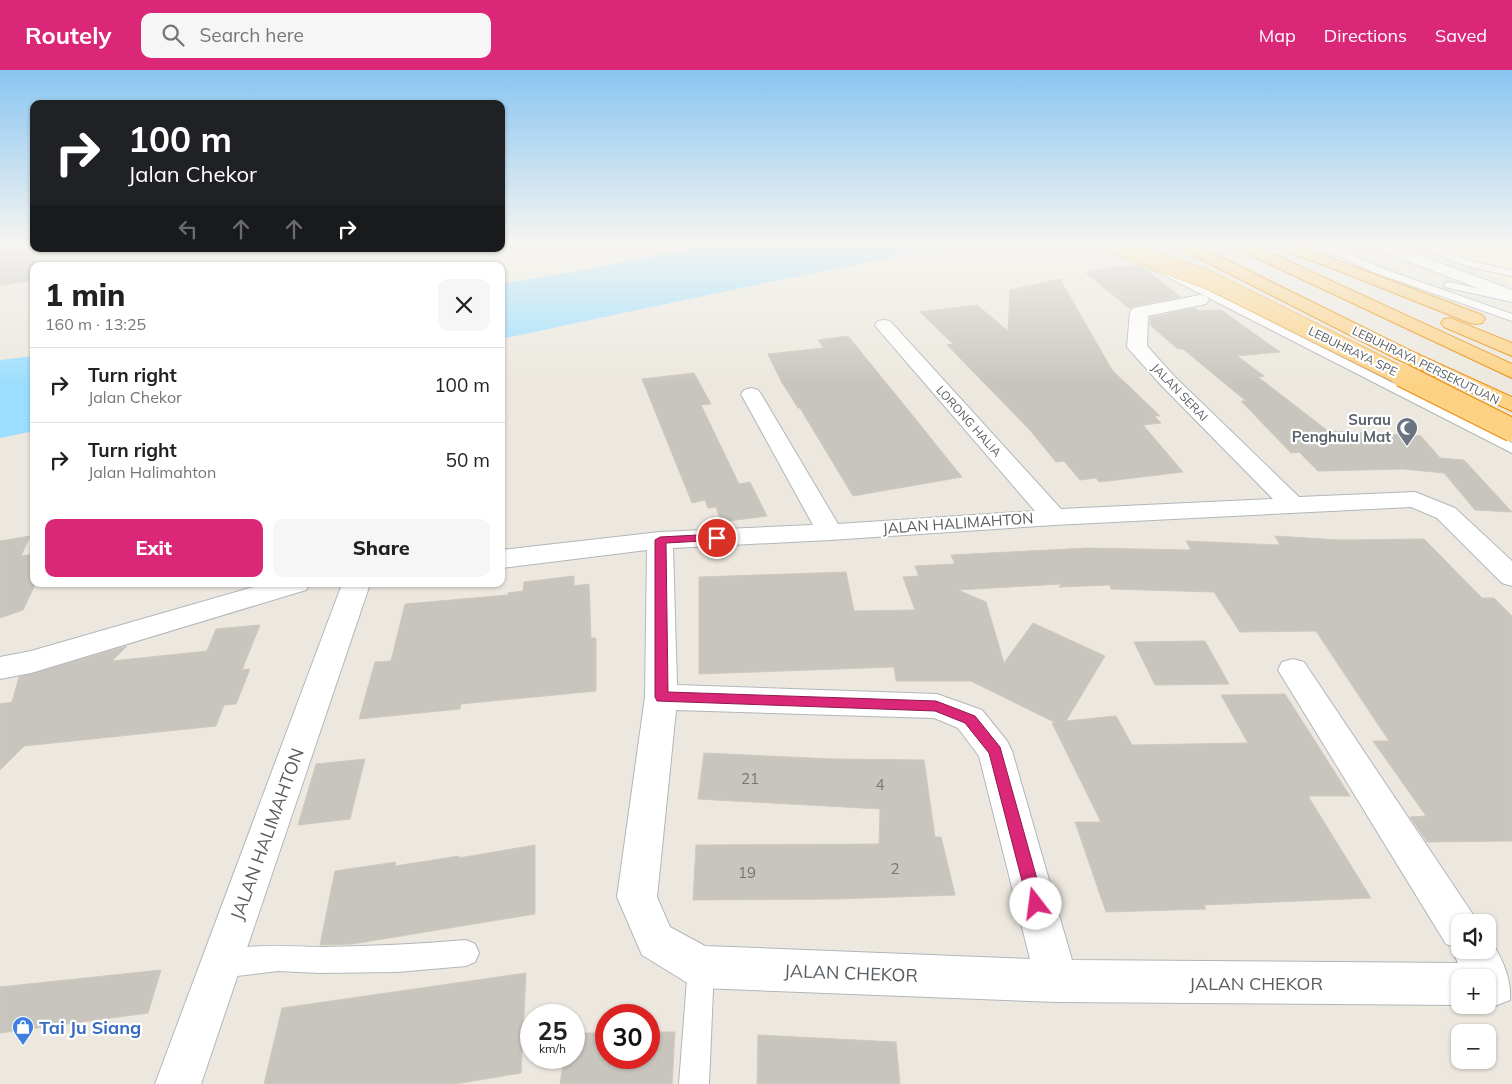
<!DOCTYPE html>
<meta charset="utf-8">
<style>
body{margin:0;font-family:Mulish,sans-serif;background:#f6f6f6;color:#222;height:100vh;display:flex;flex-direction:column;font-size:19px;white-space:nowrap}
*{box-sizing:border-box;margin:0}
p{font-size:16px;color:#767676}
.icon{flex:none;width:28px;height:28px;fill:none;stroke:currentColor;stroke-width:2;stroke-linecap:round;stroke-linejoin:round}
.map{position:relative;flex:1;overflow:hidden}
.sheet{position:absolute;left:30px;top:192px;width:475px;height:325px;display:flex;flex-direction:column;background:#fff;border-radius:10px;box-shadow:0 1px 4px #0004}
.sheet>*{flex:none}
.banner{position:absolute;left:30px;top:30px;width:475px;height:152px;border-radius:10px;box-shadow:0 1px 4px #0004;background:#202124;color:#fff;overflow:hidden}
.tools{position:absolute;left:1451px;top:844px;display:grid;gap:10px}
.tools a{display:grid;place-items:center;width:45px;height:45px;border-radius:10px;background:#fff;box-shadow:0 1px 4px #0004;font-size:25px}
.speed{position:absolute;left:520px;top:934px;display:flex;gap:10px;font-size:25px;font-weight:700;text-align:center}
.speed>*{display:grid;place-content:center;width:65px;height:65px;border-radius:50%;background:#fff;box-shadow:0 1px 4px #0004;line-height:1}
.speed small{font-size:12px;font-weight:400}
.speed .limit{border:8px solid #d22;background:#fff;color:#111}
.pin{position:absolute;display:grid;place-items:center;width:42px;height:42px;color:#fff;margin:-21px;border:2px solid #fff;border-radius:50%;box-shadow:0 1px 5px #0007}
.me{position:absolute;width:55px;margin:-28px;rotate:345deg;stroke-linejoin:round;filter:drop-shadow(0 0 4px #0008)}
.turn{display:flex;align-items:center;gap:18px;height:105px;padding:0 15px;font-size:22px}
.turn .icon{width:65px;height:65px;stroke-width:2.5}
.turn b{display:block;font-size:35px;line-height:42px}
.lanes{display:flex;align-items:center;height:48px;padding:0 15px;background:#0003;justify-content:center;gap:25px;direction:ltr}
.lanes .off{opacity:.35}
.round{display:grid;place-items:center;flex:none;width:52px;height:52px;border-radius:10px;background:#f6f6f6}
.overview{display:flex;align-items:center;justify-content:space-between;height:85px;padding:0 15px}
h1{font-size:30px;font-weight:800;line-height:38px}
.button{display:flex;gap:10px;margin-top:auto;padding:10px 15px}
.button a{flex:1;height:58px;border-radius:10px;background:#db2777;color:#fff;font-size:20px;font-weight:800;line-height:58px;text-align:center}
.button a+a{background:#f6f6f6;color:#222}
ul{padding:0;list-style:none}
li{display:flex;align-items:center;gap:15px;height:75px;padding:0 15px;border-top:1px solid #e0e0e0}
li div{flex:1}
li b{display:block;font-size:19px}
li em{font-style:normal}
header{display:flex;align-items:center;gap:30px;box-sizing:border-box;height:70px;padding:0 25px;background:#db2777;color:#fff}
header strong{font-size:24px}
nav{display:flex;gap:28px;margin-inline-start:auto;font-size:18px}
.search{width:350px;height:45px;background:#f6f6f6;display:flex;align-items:center;gap:12px;box-sizing:border-box;padding:0 18px;border-radius:10px;color:#767676;font-size:19px}
.map>svg:first-child{display:block}
.commercial{fill:#feefd2}
.water{fill:#9cdeff}
.building{fill:#c8c5be;stroke:#d0c8be}
.lines{fill:none;stroke-linecap:round;stroke-linejoin:round}
.lane-casing{stroke:#b2b6ba;stroke-width:2}
.street-casing{stroke:#b2b6ba;stroke-width:2}
.secondary-casing{stroke:#b3b8bd;stroke-width:2}
.highway-casing{stroke:#eb8900;stroke-width:2}
.lane{fill:#fff;fill-rule:evenodd}
.street{fill:#fff;fill-rule:evenodd}
.secondary{fill:#fff;fill-rule:evenodd}
.highway{fill:#fdd285;fill-rule:evenodd}
.highway-bridge-far1-casing{stroke:#eb8900;stroke-width:19;stroke-linecap:butt}
.highway-bridge-casing{stroke:#eb8900;stroke-width:25;stroke-linecap:butt}
.highway-bridge-far1{stroke:#fdd285;stroke-width:18}
.highway-bridge{stroke:#fdd285;stroke-width:23}
.route{fill:#db2777;stroke:#8e194d}
.labels{text-anchor:middle;dominant-baseline:central;stroke-width:4.5;stroke-linejoin:round;paint-order:stroke}
.far-street-label{font-size:12px;fill:#585d61;stroke:#fff}
.worship-label{font-size:15px;font-weight:bold;fill:#5b616d;stroke:#fff;text-anchor:end}
.street-label{font-size:15px;fill:#585d61;stroke:#fff}
.near-number-label{font-size:15px;fill:#747778}
.near-street-label{font-size:18px;fill:#585d61;stroke:#fff}
.near-shop-label{font-size:18px;font-weight:bold;fill:#366cbe;stroke:#fff;text-anchor:start}
</style>
<header>
<strong>Routely</strong>
<div class="search"><svg class="icon" aria-label="search" viewBox="0 0 24 24"><circle cx="10" cy="10" r="6"/><path d="M15 15l6 6"/></svg>Search here</div>
<nav><a>Map</a><a>Directions</a><a>Saved</a></nav>
</header>
<div class="map">
<svg width="1512" height="1014" viewBox="0 0 1512 1014">
<rect width="100%" height="100%" fill="#ece8df"/>
<!-- commercial -->
<path class="commercial" d="M 1406,173 L 1512,173 L 1512,214 Z"/>
<!-- water -->
<path class="water" d="M 716,173 L 963,173 L 755,215 L 501,269 L 501,214 L 589,199 Z
M 34,286 L 34,361 L 0,368 L 0,290 Z"/>
<!-- building -->
<path class="building" d="M 34,173 L 34,210 L 0,216 L 0,179 Z
M 1138,195 L 1141,196 L 1181,227 L 1133,236 L 1130,239 L 1086,203 L 1113,197 Z
M 1060,209 L 1112,300 L 1160,346 L 1154,346 L 1161,353 L 1143,355 L 1183,402 L 1099,412 L 1096,408 L 1080,410 L 1064,391 L 1056,392 L 1029,359 L 947,275 L 953,274 L 920,242 L 977,235 L 1008,261 L 1010,220 Z
M 1195,238 L 1199,241 L 1221,240 L 1280,282 L 1237,286 L 1264,306 L 1258,307 L 1328,361 L 1421,366 L 1440,388 L 1464,390 L 1512,442 L 1475,440 L 1444,403 L 1403,399 L 1318,401 L 1299,382 L 1291,383 L 1241,331 L 1246,331 L 1183,279 L 1178,279 L 1150,255 L 1150,248 Z
M 848,266 L 909,341 L 962,407 L 853,426 L 800,338 L 798,338 L 781,311 L 768,284 L 824,278 L 818,270 Z
M 694,303 L 711,334 L 701,335 L 739,414 L 750,412 L 767,446 L 721,452 L 716,437 L 708,438 L 705,430 L 692,433 L 642,309 Z
M 30,466 L 21,486 L 34,484 L 34,517 L 23,540 L 0,548 L 0,471 Z
M 1275,466 L 1340,470 L 1424,469 L 1482,528 L 1494,528 L 1512,546 L 1512,771 L 1427,772 L 1410,747 L 1426,746 L 1373,671 L 1389,671 L 1316,561 L 1240,562 L 1214,522 L 1111,519 L 1110,515 L 1059,517 L 1061,514 L 958,520 L 986,532 L 1004,593 L 1033,553 L 1105,586 L 1066,651 L 1116,646 L 1132,675 L 1248,673 L 1221,625 L 1285,624 L 1350,726 L 1308,726 L 1371,828 L 1204,835 L 1206,839 L 1106,842 L 1075,752 L 1101,752 L 1052,653 L 1056,653 L 971,611 L 896,611 L 894,597 L 699,604 L 699,507 L 846,502 L 854,541 L 915,540 L 903,507 L 919,506 L 915,496 L 955,494 L 951,485 L 1087,478 L 1191,480 L 1186,471 L 1280,475 Z
M 574,506 L 574,516 L 589,514 L 591,568 L 596,568 L 596,621 L 461,634 L 460,639 L 359,649 L 375,592 L 391,591 L 405,534 L 508,525 L 508,523 L 523,521 L 524,512 Z
M 260,555 L 242,600 L 250,599 L 236,634 L 224,635 L 216,656 L 24,676 L 0,700 L 0,634 L 12,632 L 19,607 L 127,576 L 112,591 L 207,581 L 216,559 Z
M 1205,571 L 1229,614 L 1155,615 L 1134,572 Z
M 704,683 L 833,689 L 924,690 L 935,767 L 941,767 L 955,825 L 837,829 L 693,830 L 696,775 L 879,774 L 880,739 L 698,729 Z
M 365,689 L 350,749 L 298,755 L 316,694 Z
M 535,775 L 535,844 L 352,874 L 320,875 L 335,801 L 396,792 L 395,796 L 459,786 L 459,788 Z
M 161,900 L 148,943 L 0,963 L 0,917 Z
M 526,903 L 521,1003 L 455,1014 L 264,1014 L 282,938 Z
M 649,962 L 675,962 L 672,1014 L 560,1014 L 564,988 L 574,988 L 574,963 L 606,963 L 606,988 L 649,988 Z
M 758,965 L 896,972 L 900,1014 L 757,1014 Z"/>
<g class="lines">
<!-- lane casing -->
<g class="lane-casing">
<path id="lane" d="M 1085,173 L 1101,173 L 1128,184 L 1127,186 L 1119,186 Z
M 1311,173 L 1325,173 L 1381,198 L 1512,244 L 1512,251 L 1373,202 Z
M 1410,173 L 1425,173 L 1473,192 L 1512,200 L 1512,206 L 1466,196 Z
M 1154,193 L 1512,373 L 1512,383 L 1150,198 L 1149,196 L 1150,194 Z
M 1449,212 L 1512,226 L 1512,232 L 1445,217 L 1444,215 L 1445,213 Z
M 466,870 L 475,874 L 479,883 L 475,892 L 466,896 L 397,902 L 319,903 L 278,901 L 220,908 L 211,904 L 207,895 L 211,886 C 245,871 288,877 324,877 C 372,876 419,874 466,870 Z
M 701,884 L 710,888 L 714,897 L 709,1014 L 679,1014 L 688,897 L 692,888 Z"/>
</g>
<!-- street casing -->
<g class="street-casing">
<path id="street" d="M 1200,225 L 1206,226 L 1209,230 L 1206,234 L 1148,246 L 1147,276 L 1175,307 L 1299,427 L 1415,422 L 1455,438 L 1512,491 L 1512,516 L 1502,513 L 1437,448 L 1411,437 L 1054,455 L 830,470 L 673,478 L 677,615 L 937,624 L 982,640 L 1007,671 L 1012,681 L 1072,890 L 1458,893 L 1452,880 L 1454,877 L 1446,874 L 1278,600 L 1282,592 L 1293,589 L 1304,592 L 1474,846 L 1477,852 L 1460,852 L 1460,880 L 1488,880 L 1488,866 C 1500,885 1512,906 1510,930 L 1495,936 L 1488,933 L 1488,908 L 1460,908 L 1460,935 L 1057,932 L 701,918 L 686,912 L 642,885 L 617,827 L 645,627 L 647,480 L 501,498 L 501,480 L 660,462 L 813,455 L 741,324 L 744,320 L 751,318 L 758,320 L 761,324 L 838,454 L 1035,441 L 878,259 L 875,255 L 878,251 L 884,250 L 890,251 L 1061,439 L 1273,429 L 1161,315 L 1127,277 L 1130,242 L 1133,238 ZM 676,640 L 934,648 L 958,658 L 979,686 L 1030,889 L 705,876 L 670,857 L 657,827 Z
M 264,514 L 310,514 L 306,520 L 31,603 L 0,609 L 0,587 L 31,581 Z
M 342,514 L 370,514 L 201,1014 L 155,1014 Z"/>
</g>
<!-- secondary casing -->
<g class="secondary-casing">
<path id="secondary" d="M 1365,173 L 1387,173 L 1512,220 L 1512,231 L 1367,176 Z"/>
</g>
<!-- highway casing -->
<g class="highway-casing">
<path id="highway" d="M 1173,173 L 1193,173 L 1411,281 L 1512,327 L 1512,341 L 1397,289 L 1175,176 Z
M 1229,173 L 1249,173 L 1512,294 L 1512,308 L 1231,176 Z
M 1268,173 L 1291,173 L 1482,245 L 1485,249 L 1482,253 L 1476,254 L 1470,253 L 1324,195 L 1270,176 Z
M 1450,248 L 1512,273 L 1512,286 L 1444,257 L 1441,253 L 1444,249 Z"/>
</g>
<!-- lane -->
<use href="#lane" class="lane"/>
<!-- street -->
<use href="#street" class="street"/>
<!-- secondary -->
<use href="#secondary" class="secondary"/>
<!-- highway -->
<use href="#highway" class="highway"/>
<!-- highway-bridge-far1 casing -->
<g class="highway-bridge-far1-casing">
<path id="highway-bridge-far1" d="M 1109,173 L 1211,211 L 1404,307"/>
</g>
<!-- highway-bridge casing -->
<g class="highway-bridge-casing">
<path id="highway-bridge" d="M 1402,305 L 1512,360"/>
</g>
<!-- highway-bridge-far1 -->
<use href="#highway-bridge-far1" class="highway-bridge-far1"/>
<!-- highway-bridge -->
<use href="#highway-bridge" class="highway-bridge"/>
</g>
<!-- sky -->
<linearGradient id="sky" x2="0" y2="1"><stop stop-color="#89c5f1"/><stop offset="0.55" stop-color="#f6f5f1"/><stop offset="1" stop-color="#f6f5f1" stop-opacity="0"/></linearGradient>
<rect width="1512" height="315" fill="url(#sky)"/>
<!-- route -->
<path class="route" d="M 717,464 L 722,468 L 721,470 L 666,473 L 668,622 L 936,631 L 975,646 L 1000,677 L 1044,834 L 1042,840 L 1036,842 L 1030,840 L 1028,834 L 989,683 L 965,653 L 935,641 L 657,631 L 655,627 L 655,470 L 660,467 Z"/>
<!-- icons -->
<defs>
<g id="mosque-pin" transform="scale(1.125)"><path d="M0 17L-7.5 6A9.5 9.5 0 1 1 7.5 6Z" fill="#6b7280" stroke="#fff"/><path d="M3.5-4.9A6 6 0 1 0 3.5 4.9A5 5 0 1 1 3.5-4.9Z" fill="#fff"/></g>
<g id="shop-pin" transform="scale(1.125)"><path d="M0 17L-7.5 6A9.5 9.5 0 1 1 7.5 6Z" fill="#3f7fe0" stroke="#fff"/><path d="M-5-2.5h2.3a2.7 3.5 0 0 1 5.4 0H5L5.5 6h-11ZM-1.5-2.5h3a1.5 2.3 0 0 0-3 0Z" fill="#fff"/></g>
</defs>
<g fill-rule="evenodd">
<use href="#mosque-pin" x="1407" y="358"/>
<use href="#shop-pin" x="23" y="957"/>
</g>
<g class="labels">
<!-- far-street labels -->
<g class="far-street-label">
<text transform="translate(1353 281) rotate(26)">LEBUHRAYA SPE</text>
<text transform="translate(1426 295) rotate(26)">LEBUHRAYA PERSEKUTUAN</text>
<text transform="translate(1180 322) rotate(46)">JALAN SERAI</text>
<text transform="translate(969 351) rotate(48)">LORONG HALIA</text>
</g>
<!-- worship labels -->
<g class="worship-label">
<text x="1391" y="349">Surau<tspan x="1391" dy="17">Penghulu Mat</tspan></text>
</g>
<!-- street labels -->
<g class="street-label">
<text transform="translate(958 453) rotate(-4)">JALAN HALIMAHTON</text>
</g>
<!-- near-number labels -->
<g class="near-number-label">
<text x="750" y="708">21</text>
<text x="880" y="714">4</text>
<text x="895" y="798">2</text>
<text x="747" y="802">19</text>
</g>
<!-- near-street labels -->
<g class="near-street-label">
<text transform="translate(267 764) rotate(-70)">JALAN HALIMAHTON</text>
<text transform="translate(851 903) rotate(2)">JALAN CHEKOR</text>
<text x="1256" y="913">JALAN CHEKOR</text>
</g>
<!-- near-shop labels -->
<g class="near-shop-label">
<text x="39" y="957">Tai Ju Siang</text>
</g>
</g>
</svg>
<div class="tools">
<a><svg class="icon" aria-label="sound" viewBox="0 0 24 24"><path d="M4 9h4l5-4v14l-5-4H4zM17 9q2 3 0 6"/></svg></a>
<a>+</a>
<a>−</a>
</div>
<div class="speed"><div>25<small>km/h</small></div><div class="limit">30</div></div>
<div class="pin" style="left:717px;top:468px;background:#d93025"><svg class="icon" aria-label="arrive" viewBox="0 0 24 24"><path d="M6 21V4h12l-3 4 3 4H6"/></svg></div>
<svg class="me" style="left:1036px;top:834px" viewBox="-20 -20 40 40"><circle r="19" fill="#fff"/><path d="M0-13L10 11 0 6-10 11z" fill="#db2777"/></svg>
<div class="banner">
<div class="turn"><svg class="icon" aria-label="right" viewBox="0 0 24 24"><path d="M7 20v-9h11M14 6l5 5-5 5"/></svg><div><b>100 m</b>Jalan Chekor</div></div>
<div class="lanes"><svg class="icon off" aria-label="left" viewBox="0 0 24 24"><path d="M17 20v-9H6M10 6l-5 5 5 5"/></svg><svg class="icon off" aria-label="ahead" viewBox="0 0 24 24"><path d="M12 20V5M6 11l6-6 6 6"/></svg><svg class="icon off" aria-label="ahead" viewBox="0 0 24 24"><path d="M12 20V5M6 11l6-6 6 6"/></svg><svg class="icon" aria-label="right" viewBox="0 0 24 24"><path d="M7 20v-9h11M14 6l5 5-5 5"/></svg></div>
</div>
<section class="sheet">
<div class="overview"><div><h1>1 min</h1><p>160 m · 13:25</p></div><a class="round"><svg class="icon" aria-label="close" viewBox="0 0 24 24"><path d="M6 6l12 12M18 6L6 18"/></svg></a></div>
<ul>
<li><svg class="icon" aria-label="right" viewBox="0 0 24 24"><path d="M7 20v-9h11M14 6l5 5-5 5"/></svg><div><b>Turn right</b><p>Jalan Chekor</p></div><em>100 m</em></li>
<li><svg class="icon" aria-label="right" viewBox="0 0 24 24"><path d="M7 20v-9h11M14 6l5 5-5 5"/></svg><div><b>Turn right</b><p>Jalan Halimahton</p></div><em>50 m</em></li>
</ul>
<div class="button"><a>Exit</a><a>Share</a></div>
</section>
</div>
